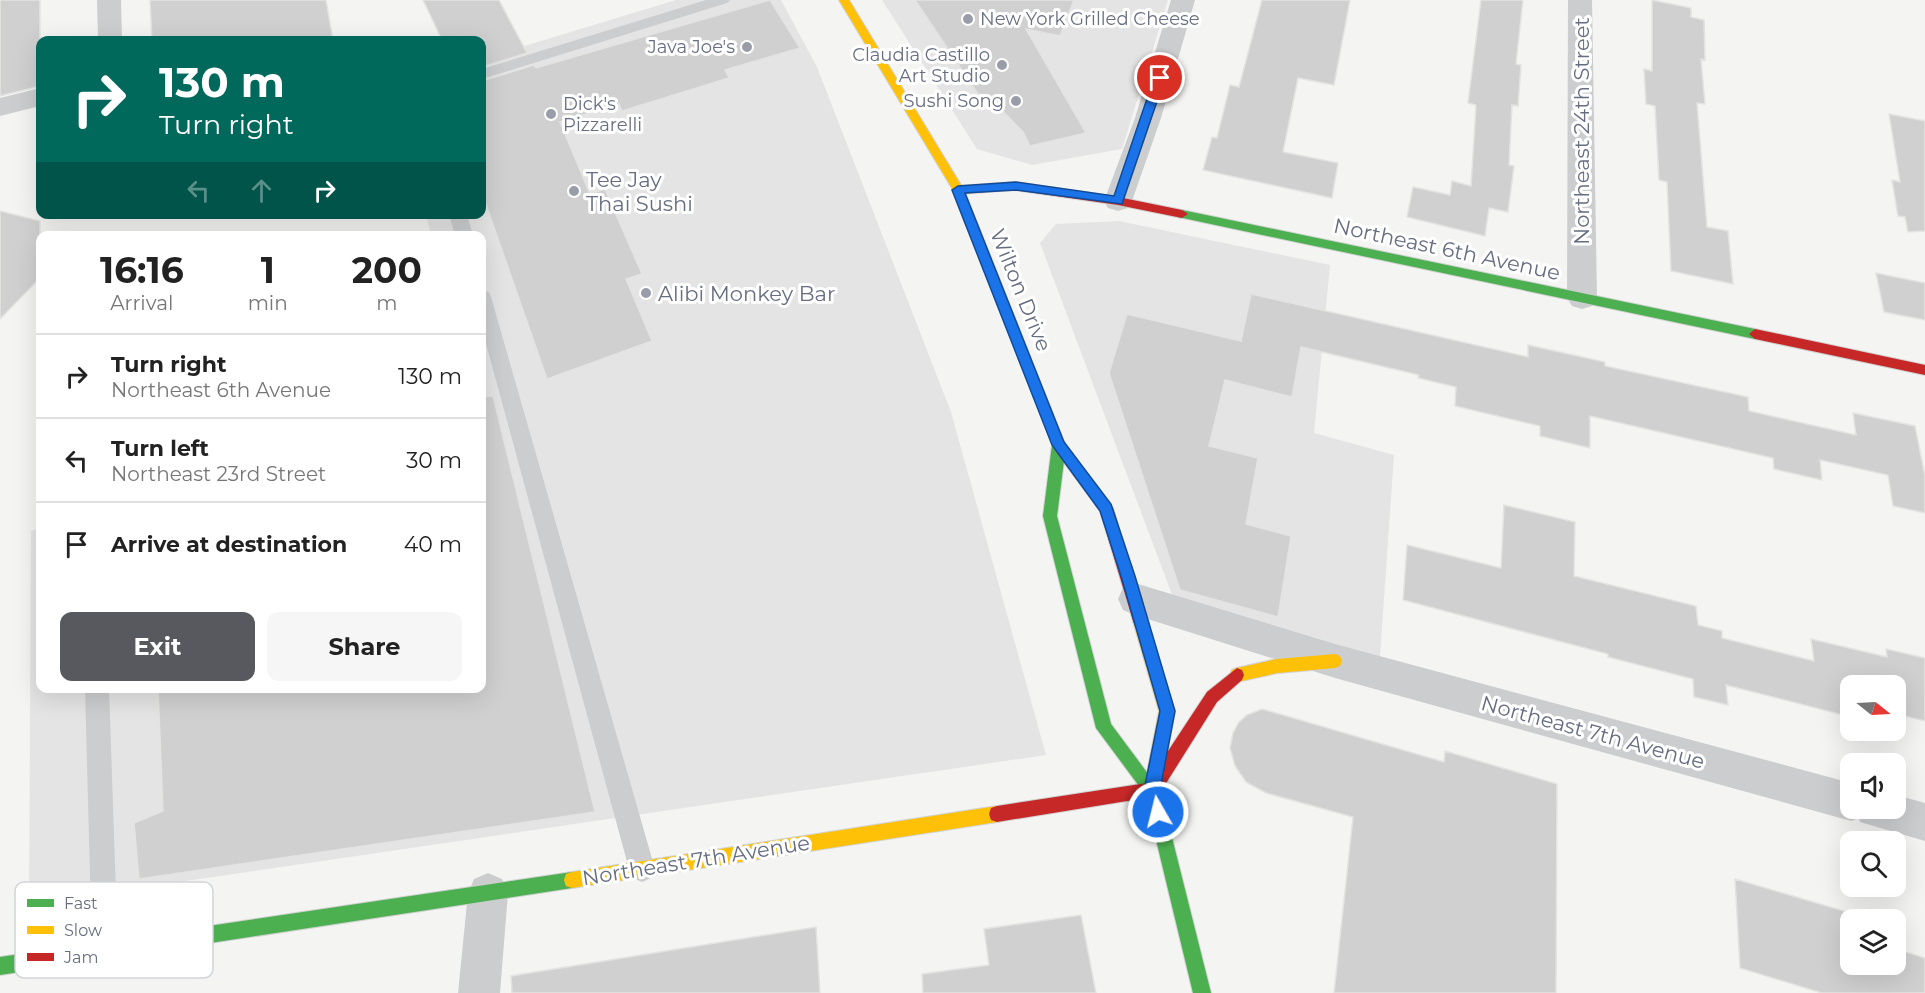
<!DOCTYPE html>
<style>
body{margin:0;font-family:Montserrat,sans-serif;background:#f6f6f6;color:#222;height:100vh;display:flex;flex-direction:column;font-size:22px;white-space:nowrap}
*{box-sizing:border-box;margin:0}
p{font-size:20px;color:#767676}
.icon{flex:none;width:33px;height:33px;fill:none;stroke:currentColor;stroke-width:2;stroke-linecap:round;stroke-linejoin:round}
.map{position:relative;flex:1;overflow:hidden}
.panel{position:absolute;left:36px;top:231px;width:450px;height:462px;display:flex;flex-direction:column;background:#fff;border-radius:12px;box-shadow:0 6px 24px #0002}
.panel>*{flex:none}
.banner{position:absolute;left:36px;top:36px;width:450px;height:183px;border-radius:12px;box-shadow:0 6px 24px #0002;background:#00695c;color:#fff;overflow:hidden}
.needle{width:39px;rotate:108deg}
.tools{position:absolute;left:1840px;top:675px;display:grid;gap:12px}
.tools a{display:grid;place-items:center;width:66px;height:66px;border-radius:12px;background:#fff;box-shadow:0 6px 24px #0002;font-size:30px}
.pin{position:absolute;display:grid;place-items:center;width:51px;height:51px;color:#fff;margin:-26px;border:3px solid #fff;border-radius:50%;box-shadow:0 2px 6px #0007}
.me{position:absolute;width:66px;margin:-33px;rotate:352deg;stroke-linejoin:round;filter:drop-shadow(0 0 4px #0008)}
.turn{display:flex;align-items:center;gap:21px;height:126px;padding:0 24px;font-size:27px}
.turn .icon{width:78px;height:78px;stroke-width:2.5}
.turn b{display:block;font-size:42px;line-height:51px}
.lanes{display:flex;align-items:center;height:57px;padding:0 24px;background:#0003;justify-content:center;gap:30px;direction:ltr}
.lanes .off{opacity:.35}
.eta{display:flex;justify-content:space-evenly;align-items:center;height:102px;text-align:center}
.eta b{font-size:36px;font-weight:700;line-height:42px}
.action{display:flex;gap:12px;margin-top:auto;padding:12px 24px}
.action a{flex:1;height:69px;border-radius:12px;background:#57595e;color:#fff;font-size:24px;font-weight:700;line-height:69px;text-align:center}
.action a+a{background:#f6f6f6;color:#222}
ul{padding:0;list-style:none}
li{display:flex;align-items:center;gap:18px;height:84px;padding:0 24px;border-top:2px solid #e0e0e0}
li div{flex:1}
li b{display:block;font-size:22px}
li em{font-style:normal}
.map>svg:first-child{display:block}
.built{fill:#e4e4e5}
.building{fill:#d0d0d1;stroke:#e3e3e2;stroke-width:1.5}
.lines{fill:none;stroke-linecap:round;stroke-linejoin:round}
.fast-casing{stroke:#d1d2d2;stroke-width:2}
.slow-casing{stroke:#d1d2d2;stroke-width:2}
.jam-casing{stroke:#d1d2d2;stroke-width:2}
.lane{fill:#cccdce;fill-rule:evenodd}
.street{fill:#cccdce;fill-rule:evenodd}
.fast{fill:#4caf50;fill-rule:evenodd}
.slow{fill:#ffc107;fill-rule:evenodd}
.jam{fill:#c62828;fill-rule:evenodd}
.route{fill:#1a73e8;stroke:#114b97;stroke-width:1.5}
.poi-dot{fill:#989da8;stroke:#fff;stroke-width:2}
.labels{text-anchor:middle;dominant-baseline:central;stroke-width:6;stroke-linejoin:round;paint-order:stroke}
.far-poi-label{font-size:18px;fill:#676e80;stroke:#fff;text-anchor:end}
.street-label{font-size:21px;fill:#676e80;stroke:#fff}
.poi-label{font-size:21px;fill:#676e80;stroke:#fff;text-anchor:start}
.key{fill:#fff;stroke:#d1d4d9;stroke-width:1.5}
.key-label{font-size:16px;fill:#676e80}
</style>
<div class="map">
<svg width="1925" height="993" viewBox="0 0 1925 993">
<rect width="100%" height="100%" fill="#f4f4f3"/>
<!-- built -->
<path class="built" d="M 676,0 L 781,0 L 817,67 L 951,412 L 1046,755 L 29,904 L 31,531 L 40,528 L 40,688 L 482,688 L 482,236 L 431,235 L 426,215 L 482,214 L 482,59 Z
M 882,0 L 1168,0 L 1122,149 L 1032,165 L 977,149 Z
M 1119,221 L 1330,265 L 1314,433 L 1394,455 L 1380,657 L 1174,600 L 1040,243 L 1056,224 Z"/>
<!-- building -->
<path class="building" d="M 0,0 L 40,0 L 40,86 L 0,96 Z
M 150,0 L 326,0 L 333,40 L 152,40 Z
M 423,0 L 499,0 L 527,53 L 482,67 L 482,40 L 442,40 Z
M 770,0 L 800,48 L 725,70 L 729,78 L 622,111 L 619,104 L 560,122 L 590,194 L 605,189 L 642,274 L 626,279 L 652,341 L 547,379 L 482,193 L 482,81 L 534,65 L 536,68 Z
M 915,0 L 1074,0 L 1060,36 L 1026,29 L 1086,133 L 1030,146 L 1023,132 L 988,96 L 978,94 Z
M 1262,0 L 1350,0 L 1334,85 L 1298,78 L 1283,152 L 1338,163 L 1332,198 L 1203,170 L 1212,137 L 1217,138 L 1230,85 L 1239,87 Z
M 1481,0 L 1523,0 L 1516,64 L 1521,65 L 1518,106 L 1512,105 L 1509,165 L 1514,166 L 1508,212 L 1489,208 L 1485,236 L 1407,217 L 1413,187 L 1450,195 L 1452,181 L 1471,186 L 1476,105 L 1468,103 Z
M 1652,0 L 1691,8 L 1691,17 L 1704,20 L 1705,60 L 1701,59 L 1705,104 L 1697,103 L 1707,227 L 1728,231 L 1733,284 L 1671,271 L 1667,182 L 1659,180 L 1655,106 L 1646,104 L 1644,69 L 1652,71 Z
M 1889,114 L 1925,121 L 1925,231 L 1908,232 L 1905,217 L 1898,216 L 1892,180 L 1900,182 Z
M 0,211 L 40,221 L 40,278 L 0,319 Z
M 1876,273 L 1925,283 L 1925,320 L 1884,312 Z
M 1251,294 L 1528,357 L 1528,345 L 1605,362 L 1605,366 L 1748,397 L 1749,411 L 1856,435 L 1853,413 L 1915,426 L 1925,476 L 1925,513 L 1893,506 L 1888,475 L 1820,460 L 1822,480 L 1774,469 L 1773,458 L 1590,416 L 1590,448 L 1540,436 L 1540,426 L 1455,406 L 1456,387 L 1418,378 L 1419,375 L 1301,347 L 1292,397 L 1225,380 L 1209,446 L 1258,458 L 1246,524 L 1291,536 L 1278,617 L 1180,590 L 1109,373 L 1127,314 L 1241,341 Z
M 493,396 L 595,812 L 139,879 L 134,823 L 163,811 L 158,688 L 482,688 L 482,397 Z
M 1504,505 L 1575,522 L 1574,576 L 1696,606 L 1698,625 L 1722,631 L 1722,638 L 1814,661 L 1811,639 L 1887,657 L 1886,649 L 1925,658 L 1925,721 L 1896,714 L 1896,686 L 1851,686 L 1851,717 L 1726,685 L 1728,705 L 1694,697 L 1693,679 L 1608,657 L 1608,654 L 1403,600 L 1407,545 L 1501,568 Z
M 1262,709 L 1444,762 L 1445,751 L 1557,784 L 1556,993 L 1334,993 L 1353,817 L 1266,793 L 1246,782 L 1235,766 L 1230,748 L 1233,733 L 1239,722 L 1247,715 Z
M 1735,879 L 1844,911 L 1847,934 L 1851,936 L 1851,964 L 1896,964 L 1896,949 L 1925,958 L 1925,993 L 1822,993 L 1740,968 Z
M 1081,915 L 1096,993 L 923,993 L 922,974 L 989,965 L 984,929 Z
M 816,927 L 820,993 L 512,993 L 511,976 Z"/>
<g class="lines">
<!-- fast casing -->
<g class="fast-casing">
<path id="fast" d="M 1182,210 L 1755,329 L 1761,334 L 1755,339 L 1178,217 L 1178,211 Z
M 1059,439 L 1064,441 L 1066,445 L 1057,516 L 1111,724 L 1160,790 L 1211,993 L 1193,993 L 1145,794 L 1096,728 L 1043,516 L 1052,445 L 1054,441 Z
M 572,872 L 578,874 L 580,880 L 578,886 L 572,888 L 0,975 L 0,957 Z"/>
</g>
<!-- slow casing -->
<g class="slow-casing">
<path id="slow" d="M 839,0 L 849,0 L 964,190 L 1045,394 L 1044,398 L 1039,399 L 1033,394 L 953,190 Z
M 1140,614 L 1145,616 L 1147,621 L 1175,711 L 1163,773 L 1161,778 L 1155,781 L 1149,778 L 1147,773 L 1159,711 L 1133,621 L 1135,616 Z
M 1335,654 L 1340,656 L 1342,661 L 1340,666 L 1335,668 L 1277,673 L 1237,682 L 1232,680 L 1230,675 L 1232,670 L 1237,668 L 1277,659 Z
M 997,806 L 1003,808 L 1005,814 L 1003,820 L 997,822 L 572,888 L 566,886 L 564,880 L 566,874 L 572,872 Z"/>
</g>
<!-- jam casing -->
<g class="jam-casing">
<path id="jam" d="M 1015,182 L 1118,197 L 1182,210 L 1188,214 L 1182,218 L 1118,205 L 1015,190 L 958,194 L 952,190 L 958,186 Z
M 1755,329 L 1925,365 L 1925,375 L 1755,339 L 1749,334 Z
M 1039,389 L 1045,394 L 1064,442 L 1113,508 L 1147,621 L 1145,626 L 1140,628 L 1135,626 L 1133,621 L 1100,511 L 1054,449 L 1033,394 Z
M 1237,668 L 1242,670 L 1244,675 L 1242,680 L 1217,702 L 1158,796 L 997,822 L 991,820 L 989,814 L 991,808 L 997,806 L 1147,783 L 1207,692 Z"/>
</g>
<!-- lane -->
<path class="lane" d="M 706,0 L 730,0 L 727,3 L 482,79 L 482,69 Z
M 449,214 L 467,214 L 473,236 L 455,236 Z
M 482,290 L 489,292 L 491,297 L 655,869 L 651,878 L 642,882 L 633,878 L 629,869 L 482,329 Z
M 85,688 L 109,688 L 118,950 L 114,959 L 105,963 L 96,959 L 92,950 Z"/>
<!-- street -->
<path class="street" d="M 97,0 L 121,0 L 122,40 L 98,40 Z
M 1171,0 L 1195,0 L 1161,118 L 1132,201 L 1128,208 L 1118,211 L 1108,208 L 1104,201 L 1135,118 Z
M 1568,0 L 1592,0 L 1597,298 L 1592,306 L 1582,309 L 1572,306 L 1567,298 Z
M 40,88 L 40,106 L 0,116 L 0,98 Z
M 1135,583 L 1335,644 L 1851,783 L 1851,808 L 1896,808 L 1896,795 L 1925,803 L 1925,841 L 1860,822 L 1859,818 L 1851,821 L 1335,678 L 1135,615 L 1123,610 L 1118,599 L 1123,588 Z
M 488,873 L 502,879 L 508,893 L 500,993 L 458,993 L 468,893 L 474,879 Z"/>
<!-- fast -->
<use href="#fast" class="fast"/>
<!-- slow -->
<use href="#slow" class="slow"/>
<!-- jam -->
<use href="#jam" class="jam"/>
</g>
<!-- route -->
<path class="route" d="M 1160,75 L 1165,78 L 1122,204 L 1016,190 L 965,193 L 1064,442 L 1111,504 L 1135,576 L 1175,711 L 1160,790 L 1166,812 L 1164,818 L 1158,820 L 1152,818 L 1144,790 L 1160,711 L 1121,576 L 1100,511 L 1052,445 L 952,190 L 958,186 L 1016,182 L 1114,196 L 1154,78 Z"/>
<!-- markers -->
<g class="poi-dot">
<circle cx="968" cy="19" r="6"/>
<circle cx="747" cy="47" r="6"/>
<circle cx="1002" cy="65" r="6"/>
<circle cx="1016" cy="101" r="6"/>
<circle cx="551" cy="114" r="6"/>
<circle cx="574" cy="191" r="6"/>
<circle cx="646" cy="293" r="6"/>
</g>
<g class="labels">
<!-- far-poi labels -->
<g class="far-poi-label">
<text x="980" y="19" text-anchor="start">New York Grilled Cheese</text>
<text x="735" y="47">Java Joe's</text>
<text x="990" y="55">Claudia Castillo<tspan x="990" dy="21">Art Studio</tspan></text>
<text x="1004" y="101">Sushi Song</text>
<text x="563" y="104" text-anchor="start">Dick's<tspan x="563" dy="21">Pizzarelli</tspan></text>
</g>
<!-- street labels -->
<g class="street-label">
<text transform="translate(1581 131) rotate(-90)">Northeast 24th Street</text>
<text transform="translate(1447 249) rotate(12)">Northeast 6th Avenue</text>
<text transform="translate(1021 290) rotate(68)">Wilton Drive</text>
<text transform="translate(1593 732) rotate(15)">Northeast 7th Avenue</text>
<text transform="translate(696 860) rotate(-9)">Northeast 7th Avenue</text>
</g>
<!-- poi labels -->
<g class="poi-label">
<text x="586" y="179">Tee Jay<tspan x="586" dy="24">Thai Sushi</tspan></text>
<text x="658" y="293">Alibi Monkey Bar</text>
</g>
</g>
<!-- legend -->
<rect x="15" y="882" width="198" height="96" rx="9" class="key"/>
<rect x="27" y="899" width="27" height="8" fill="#4caf50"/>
<rect x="27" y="926" width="27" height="8" fill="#ffc107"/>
<rect x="27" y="953" width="27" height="8" fill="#c62828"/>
<g class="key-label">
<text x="64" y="909">Fast</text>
<text x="64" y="936">Slow</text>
<text x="64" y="963">Jam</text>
</g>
</svg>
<div class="tools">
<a><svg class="needle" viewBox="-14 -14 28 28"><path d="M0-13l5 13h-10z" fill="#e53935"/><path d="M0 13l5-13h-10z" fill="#767676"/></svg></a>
<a><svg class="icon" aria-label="sound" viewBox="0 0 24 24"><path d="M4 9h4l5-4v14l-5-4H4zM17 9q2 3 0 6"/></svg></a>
<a><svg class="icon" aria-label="search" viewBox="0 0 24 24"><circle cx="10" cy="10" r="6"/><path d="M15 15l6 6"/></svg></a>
<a><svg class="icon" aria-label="layers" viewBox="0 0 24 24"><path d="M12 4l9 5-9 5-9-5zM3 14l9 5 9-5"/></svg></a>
</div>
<div class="pin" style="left:1160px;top:78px;background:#d93025"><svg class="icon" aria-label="arrive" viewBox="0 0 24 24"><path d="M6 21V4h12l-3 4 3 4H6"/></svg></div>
<svg class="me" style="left:1158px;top:812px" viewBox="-20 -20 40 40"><circle r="17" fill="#1a73e8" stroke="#fff" stroke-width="3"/><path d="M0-11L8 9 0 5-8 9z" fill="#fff"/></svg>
<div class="banner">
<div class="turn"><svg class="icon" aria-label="right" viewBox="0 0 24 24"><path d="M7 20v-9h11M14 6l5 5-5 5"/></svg><div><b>130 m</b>Turn right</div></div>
<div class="lanes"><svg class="icon off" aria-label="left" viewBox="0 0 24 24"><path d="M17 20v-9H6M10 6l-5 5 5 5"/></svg><svg class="icon off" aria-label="ahead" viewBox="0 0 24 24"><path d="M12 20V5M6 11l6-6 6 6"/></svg><svg class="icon" aria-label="right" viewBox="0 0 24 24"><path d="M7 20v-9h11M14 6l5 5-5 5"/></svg></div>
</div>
<section class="panel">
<div class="eta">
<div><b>16:16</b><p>Arrival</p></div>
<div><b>1</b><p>min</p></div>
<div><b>200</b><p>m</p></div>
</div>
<ul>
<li><svg class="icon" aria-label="right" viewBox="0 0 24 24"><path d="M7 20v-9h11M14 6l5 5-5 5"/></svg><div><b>Turn right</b><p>Northeast 6th Avenue</p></div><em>130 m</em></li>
<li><svg class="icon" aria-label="left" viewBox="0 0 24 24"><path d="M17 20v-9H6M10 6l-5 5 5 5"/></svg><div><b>Turn left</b><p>Northeast 23rd Street</p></div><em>30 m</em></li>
<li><svg class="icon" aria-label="arrive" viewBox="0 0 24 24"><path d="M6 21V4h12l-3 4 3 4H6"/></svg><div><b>Arrive at destination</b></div><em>40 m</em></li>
</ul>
<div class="action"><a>Exit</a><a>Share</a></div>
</section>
</div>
